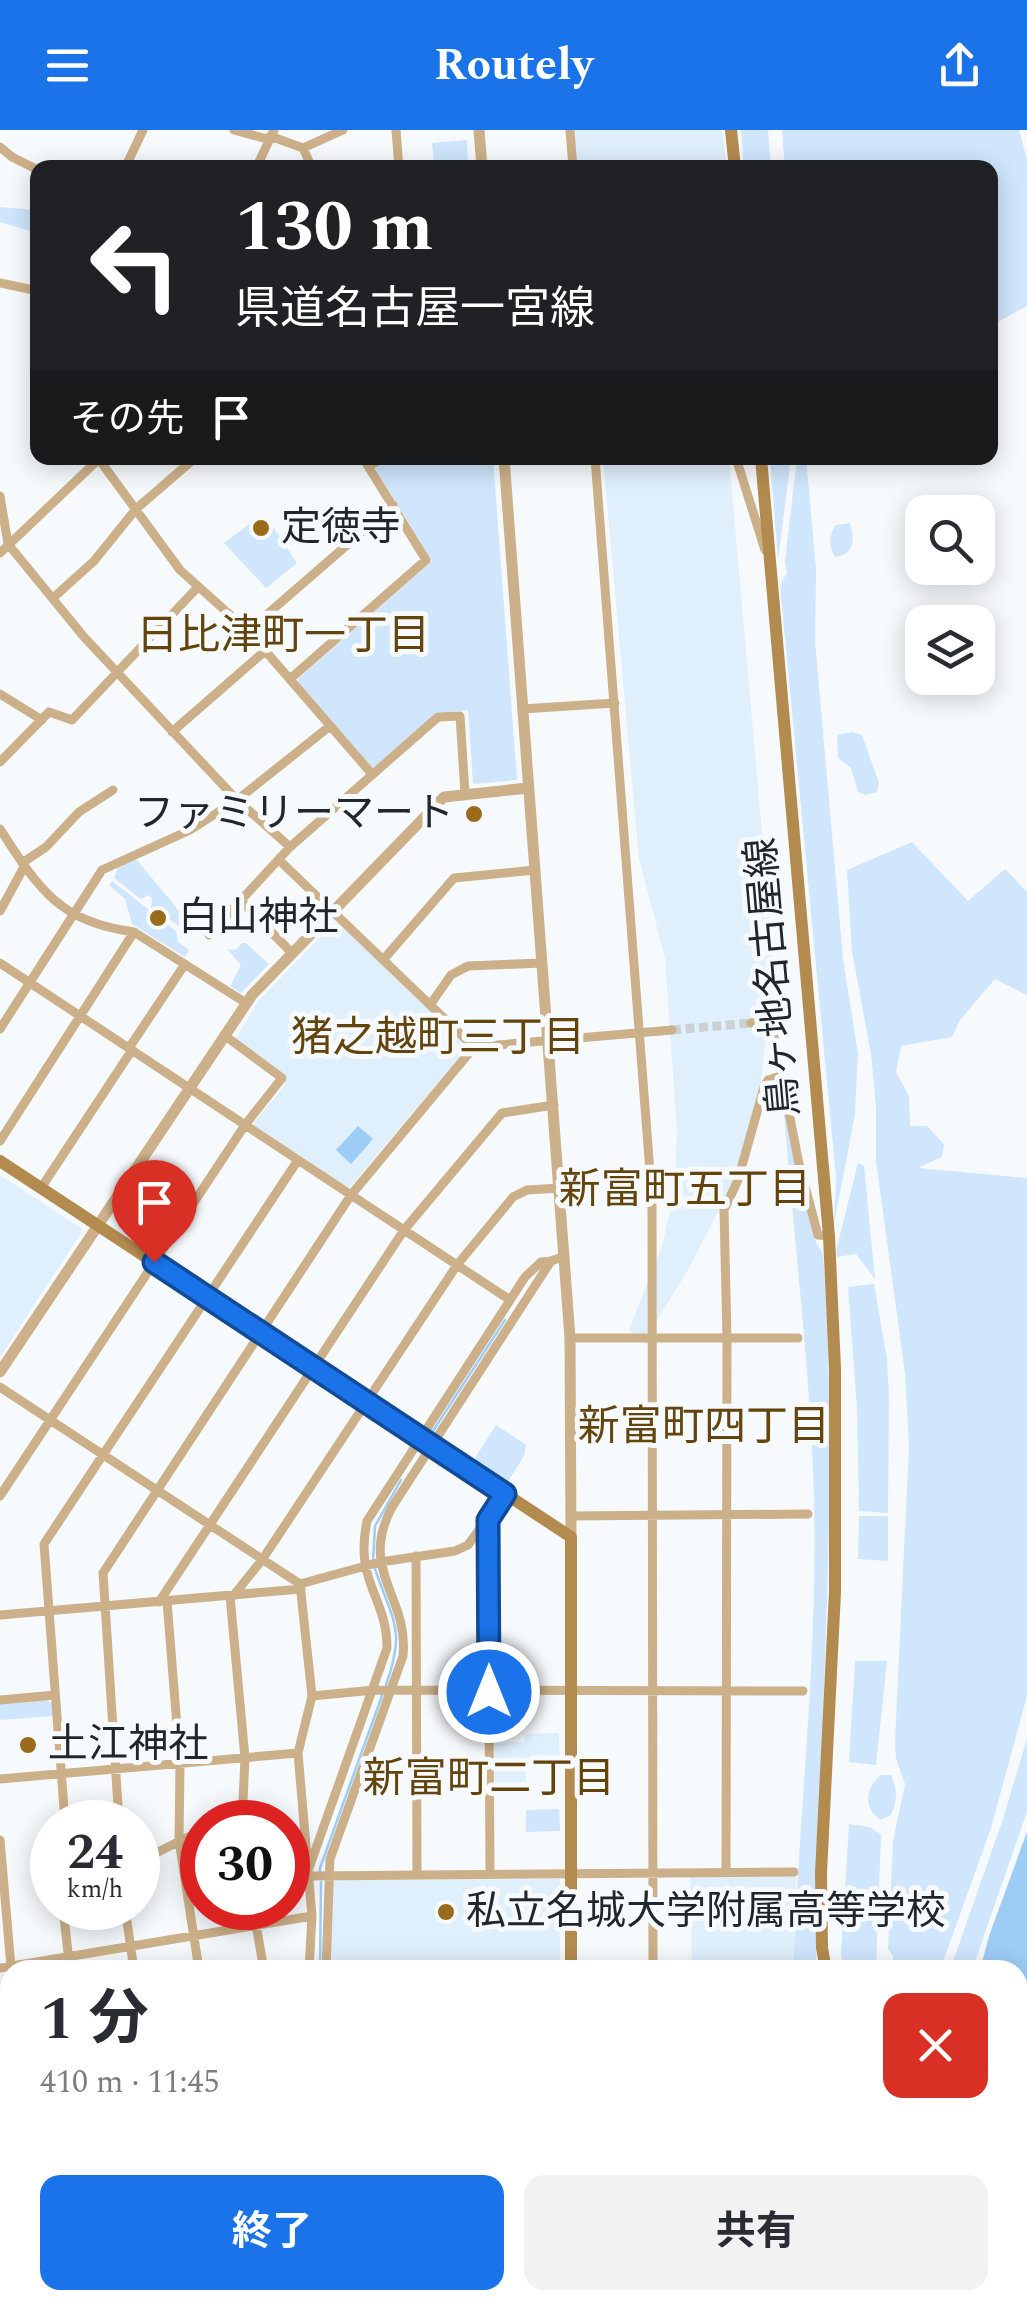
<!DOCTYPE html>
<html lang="ja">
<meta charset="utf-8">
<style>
body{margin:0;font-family:Spectral,"Noto Sans JP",serif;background:#f2f2f3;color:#2b2b33;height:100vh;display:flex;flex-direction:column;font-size:38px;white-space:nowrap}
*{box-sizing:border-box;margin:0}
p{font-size:32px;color:#7c7c81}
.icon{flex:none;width:55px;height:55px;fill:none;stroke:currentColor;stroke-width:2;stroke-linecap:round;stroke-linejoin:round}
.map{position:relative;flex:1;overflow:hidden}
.panel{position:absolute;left:0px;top:1830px;width:1028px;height:350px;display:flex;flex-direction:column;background:#fff;border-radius:30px 30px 0 0;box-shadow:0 5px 25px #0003}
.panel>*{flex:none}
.hud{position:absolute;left:30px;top:30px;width:968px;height:305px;border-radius:20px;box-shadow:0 5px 25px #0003;background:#202124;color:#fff;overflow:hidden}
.tools{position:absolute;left:905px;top:365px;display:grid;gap:20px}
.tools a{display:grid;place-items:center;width:90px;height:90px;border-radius:20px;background:#fff;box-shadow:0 5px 25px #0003;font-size:50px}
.speed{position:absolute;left:30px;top:1670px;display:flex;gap:20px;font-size:50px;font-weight:700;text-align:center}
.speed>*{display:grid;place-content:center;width:130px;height:130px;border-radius:50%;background:#fff;box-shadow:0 5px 25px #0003;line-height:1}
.speed small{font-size:25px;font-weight:400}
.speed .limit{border:15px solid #d22;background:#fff;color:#111}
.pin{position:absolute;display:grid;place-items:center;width:85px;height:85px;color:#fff;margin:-102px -42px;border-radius:50% 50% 50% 0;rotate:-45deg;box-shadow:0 0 10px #0007}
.pin .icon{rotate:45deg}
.me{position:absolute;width:110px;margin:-55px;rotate:0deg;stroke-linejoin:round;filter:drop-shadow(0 0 8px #0008)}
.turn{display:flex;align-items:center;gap:35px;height:210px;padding:0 40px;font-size:45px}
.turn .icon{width:130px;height:130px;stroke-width:2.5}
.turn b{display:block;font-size:70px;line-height:85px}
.then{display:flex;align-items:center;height:95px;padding:0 40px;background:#0003;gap:20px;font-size:38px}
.round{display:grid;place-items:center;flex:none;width:105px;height:105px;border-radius:20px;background:#f2f2f3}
.summary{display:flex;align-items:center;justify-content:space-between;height:170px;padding:0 40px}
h1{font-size:60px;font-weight:700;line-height:75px}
.cta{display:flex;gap:20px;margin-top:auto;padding:20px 40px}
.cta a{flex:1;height:115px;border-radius:20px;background:#1a73e8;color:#fff;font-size:40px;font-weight:700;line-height:115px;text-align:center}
.cta a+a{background:#f2f2f3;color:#2b2b33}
header{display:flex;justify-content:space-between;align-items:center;height:130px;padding:0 40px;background:#1a73e8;color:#fff;font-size:45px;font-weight:700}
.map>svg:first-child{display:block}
.built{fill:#e0effc}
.green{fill:#cfe6fc}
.water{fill:#9dccf5}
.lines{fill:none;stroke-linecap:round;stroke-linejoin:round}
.stream{stroke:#9dccf5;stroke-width:2.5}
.minor-tunnel{stroke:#cbd0d3;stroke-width:9;stroke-dasharray:9 4.5;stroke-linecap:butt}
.minor{stroke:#ccb089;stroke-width:9}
.tertiary{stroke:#ccb089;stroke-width:11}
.secondary{stroke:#b48b4f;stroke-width:12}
.rail-casing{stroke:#63696e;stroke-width:6}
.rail{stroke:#f6fafd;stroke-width:2.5;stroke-dasharray:8;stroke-linecap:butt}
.route-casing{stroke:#114b97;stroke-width:25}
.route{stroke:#1a73e8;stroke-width:18}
.poi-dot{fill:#996b1b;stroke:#f6fafd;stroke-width:4}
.labels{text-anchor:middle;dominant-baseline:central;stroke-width:10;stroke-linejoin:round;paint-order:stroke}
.poi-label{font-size:40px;fill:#1f262c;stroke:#f6fafd;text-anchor:start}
.street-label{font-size:40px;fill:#1f262c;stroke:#f6fafd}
.neighbourhood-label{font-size:42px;fill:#63440c;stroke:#f6fafd}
</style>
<header><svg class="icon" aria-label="menu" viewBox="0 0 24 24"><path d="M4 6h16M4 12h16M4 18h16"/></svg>Routely<svg class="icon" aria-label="share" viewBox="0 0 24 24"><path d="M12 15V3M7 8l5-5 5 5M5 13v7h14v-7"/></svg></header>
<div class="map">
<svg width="1027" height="2180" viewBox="0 0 1027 2180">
<rect width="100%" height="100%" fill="#f6fafd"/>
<!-- built -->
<path class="built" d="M 574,0 L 722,0 L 727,37 L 577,37 Z
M 603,328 L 729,328 L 774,839 L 759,968 L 733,1053 L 688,1140 L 644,1211 L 629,1200 L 663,1113 L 675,1055 L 677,1002 L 665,828 L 639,729 Z
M 334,793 L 338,793 L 466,915 L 466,919 L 349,1058 L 255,997 L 254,992 L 284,956 L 285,948 L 236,908 L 258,871 Z
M 0,1045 L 81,1098 L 81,1103 L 0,1227 Z
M 559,1603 L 560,1638 L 526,1638 L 526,1656 L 495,1656 L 494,1613 L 524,1612 L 525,1604 Z
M 796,1746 L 793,1840 L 692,1840 L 690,1747 Z
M 560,1749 L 560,1840 L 329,1840 L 333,1754 L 336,1750 Z"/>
<!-- green -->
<path class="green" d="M 741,0 L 768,0 L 771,37 L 744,37 Z
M 782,0 L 1019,0 L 1027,29 L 1027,176 L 990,196 L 990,38 L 785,37 Z
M 467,10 L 468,30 L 434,33 L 432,13 Z
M 0,77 L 36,80 L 37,87 L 33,102 L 0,92 Z
M 391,328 L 493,328 L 517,650 L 473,654 L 468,580 L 436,583 L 373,638 L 298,552 L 299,548 L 432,431 L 375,338 Z
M 770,328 L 791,328 L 778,430 Z
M 797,328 L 806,328 L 816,439 L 815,511 L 843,829 L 858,924 L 855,984 L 834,1094 L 836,1047 L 780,455 L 787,443 L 785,431 Z
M 259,387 L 269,401 L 273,397 L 297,433 L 266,458 L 224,413 Z
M 850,393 C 855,409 855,424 835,427 C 828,415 829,405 836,395 Z
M 852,602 L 862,605 L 879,653 L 877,662 L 866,665 L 858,662 L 851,638 L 838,628 L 837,605 Z
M 912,712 L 968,771 L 1005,739 L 1027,762 L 1027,865 L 995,849 L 960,890 L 952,907 L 901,916 L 896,942 L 909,966 L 910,996 L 927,996 L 944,1014 L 942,1027 L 918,1038 L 1027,1048 L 1027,1566 L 991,1698 L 940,1840 L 894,1840 L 893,1826 L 888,1819 L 893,1711 L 905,1654 L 896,1629 L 895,1611 L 909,1316 L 905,1243 L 876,1031 L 876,977 L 871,924 L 852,821 L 847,740 Z
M 136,729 L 185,788 L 181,797 L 151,778 L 152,768 L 148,765 L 141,769 L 114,748 L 118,737 Z
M 112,751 L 176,801 L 178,812 L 189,820 L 185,827 L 132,794 L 125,769 L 109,755 Z
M 242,813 L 246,813 L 269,834 L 241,863 L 230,856 L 241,835 L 227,819 L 235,820 Z
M 782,958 L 816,1112 L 823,1124 C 841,1363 817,1601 816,1840 L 793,1840 C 799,1683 818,1526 814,1368 C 810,1231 792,1095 782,958 Z
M 858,1033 L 864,1036 L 875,1149 L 856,1124 L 837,1127 L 836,1121 Z
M 874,1154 L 887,1229 L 889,1267 L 888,1383 L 859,1381 L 857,1278 L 848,1157 Z
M 496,1295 L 526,1315 L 524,1326 L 507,1353 L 473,1331 Z
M 859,1386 L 888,1386 L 888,1431 L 858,1429 Z
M 855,1531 L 887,1531 L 876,1635 L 849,1632 Z
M 47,1570 L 52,1573 L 53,1586 L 0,1590 L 0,1574 Z
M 1027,1609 L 1027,1682 L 972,1840 L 950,1840 L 1002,1692 Z
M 881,1645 L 891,1645 C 897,1660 898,1669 891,1685 L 880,1690 C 863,1677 865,1658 881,1645 Z
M 559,1679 L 560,1701 L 526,1702 L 526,1680 Z
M 849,1694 L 869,1697 L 881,1704 L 876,1840 L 844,1840 L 841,1824 Z"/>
<!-- water -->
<path class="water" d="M 358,996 L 373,1009 L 351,1034 L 336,1020 Z
M 1027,1702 L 1027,2180 L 902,2180 L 904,2170 L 1018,2170 L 1018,1840 L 980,1840 L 989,1806 Z"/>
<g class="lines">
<!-- stream -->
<path class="stream" d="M 431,1304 L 505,1190
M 373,1431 L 375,1396 L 401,1350
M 375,1439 C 393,1492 406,1499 386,1555
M 320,1744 L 320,1738 L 383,1563
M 320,1840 L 321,1752
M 203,2170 L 204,2180"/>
<!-- minor-tunnel -->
<path class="minor-tunnel" d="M 672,900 L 751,893"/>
<!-- minor -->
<path class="minor" d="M 234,0 L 267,9
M 396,0 L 399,38
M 570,0 L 573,38
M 270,6 L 303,18 L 312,38
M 0,17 L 12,27 L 38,40
M 303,18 L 343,0
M 125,38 L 143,0
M 256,38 L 274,0
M 0,153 L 38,161
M 98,328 L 180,440 L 248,501 L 372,644
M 595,328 L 652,1068 L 653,1840
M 736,328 L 765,420
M 369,336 L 383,328
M 0,366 L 8,414 L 84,507 L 237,670 L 290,717
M 0,423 L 100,328
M 53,468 L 94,431 L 136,379 L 195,328
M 248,501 L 393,375
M 290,549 L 426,430 L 363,328
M 0,564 L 42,590
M 522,579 L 615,573
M 172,602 L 265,521
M 0,632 L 49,582 L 72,590 L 197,458
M 0,699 C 38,758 59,792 134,802 L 0,1011
M 279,730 L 474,917
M 22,733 L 46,717 L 79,682 L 113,660
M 239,769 L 292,823
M 0,781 L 24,737
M 134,802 L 246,873
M 209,805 L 290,717 L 438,587 L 460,586 L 465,663
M 383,830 L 454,748 L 535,740
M 0,833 L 510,1170
M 430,875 L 451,845 L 468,836 L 542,833
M 751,893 L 771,891 L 799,1034 L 818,1105 L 829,1106
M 0,899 L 102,740 L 190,700 L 237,670 L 330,596
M 129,918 L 185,834
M 41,1058 L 132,920
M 570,1208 L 798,1208
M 0,1257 L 300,1454 L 380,1432 L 455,1421 L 468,1415 L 505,1364
M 0,1366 L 245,995 L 282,948 L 224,905
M 570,1386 L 808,1384
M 488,1391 L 490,1744
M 416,1426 L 417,1744
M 300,1454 L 312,1566 L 298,1623 L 312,1786 L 309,1840
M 230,1466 L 245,1628 L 242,1692
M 233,1466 L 262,1430 L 457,1135 L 513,1067 L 527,1060 L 560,1058
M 167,1471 L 180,1634 L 179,1710 L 199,1840
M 159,1472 L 404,1100 L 502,983 L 554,975
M 0,1485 L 301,1459
M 312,1566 L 374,1560 L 803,1561
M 0,1570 L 55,1565
M 0,1649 L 298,1623
M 65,1692 L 44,1414 L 298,1030
M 119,1692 L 103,1443 L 351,1065 L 474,917 L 672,900
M 0,1710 L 11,1837
M 288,1725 L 309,1738
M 138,1732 L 202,1700
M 309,1738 L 387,1518 C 387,1466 354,1453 367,1391 L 525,1147 L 541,1132 L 551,1131
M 726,1742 L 727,1208 L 724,1080 L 738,1050 L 764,957 L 768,950 L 784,945
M 310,1746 L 794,1742
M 125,1778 L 134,1840
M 253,1778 L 264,1840
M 0,1838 L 312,1786
M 70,1840 L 64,1787 L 76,1778
M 326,1840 L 330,1729 L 403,1526 C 409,1465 358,1442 392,1377 L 551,1131 L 565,1126
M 0,1968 L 10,1966
M 0,2123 L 10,2121
M 125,2170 L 125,2180
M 195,2170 L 197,2180
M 210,2170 L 212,2180
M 411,2170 L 413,2180
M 620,2170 L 733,2178 L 734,2170
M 790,2170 L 791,2180"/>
<!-- tertiary -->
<path class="tertiary" d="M 479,0 L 482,38
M 504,328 L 570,1208 L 571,1407
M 0,1242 L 252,865 L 444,667 L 528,658
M 0,2179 L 20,2180
M 326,2180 L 377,2170"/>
<!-- secondary -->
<path class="secondary" d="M 731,0 L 735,38
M 761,328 L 829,1106 L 835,1239 L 835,1462 L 821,1743 L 822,1818 L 826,1840
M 0,1031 L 571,1407 L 571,1840
M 596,2170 L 597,2180
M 858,2180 L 861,2170
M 871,2180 L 873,2170"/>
<!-- rail casing -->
<g class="rail-casing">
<path id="rail" d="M 0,1980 L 10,1978
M 0,2009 L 10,2007
M 1018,2024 L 1027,2026
M 0,2032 L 10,2030
M 1018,2044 L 1027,2046
M 1018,2061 L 1027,2064
M 0,2070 L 10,2069
M 267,2170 L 277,2180"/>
</g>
<!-- rail -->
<use href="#rail" class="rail"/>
</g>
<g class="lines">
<!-- route casing -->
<g class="route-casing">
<path id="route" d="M 154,1132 L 505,1364 L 488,1390 L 489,1562"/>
</g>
<!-- route -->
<use href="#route" class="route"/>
</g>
<!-- markers -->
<g class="poi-dot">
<circle cx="261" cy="398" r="10"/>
<circle cx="474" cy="684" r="10"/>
<circle cx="158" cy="788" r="10"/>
<circle cx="28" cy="1615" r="10"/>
<circle cx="446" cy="1782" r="10"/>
</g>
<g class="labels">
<!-- poi labels -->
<g class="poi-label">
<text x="281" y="398">定徳寺</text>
<text x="454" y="684" text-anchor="end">ファミリーマート</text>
<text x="178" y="788">白山神社</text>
<text x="48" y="1615">土江神社</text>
<text x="466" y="1782">私立名城大学附属高等学校</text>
</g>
<!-- street labels -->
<g class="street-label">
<text transform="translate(774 847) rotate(-95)">鳥ヶ地名古屋線</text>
</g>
<!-- neighbourhood labels -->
<g class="neighbourhood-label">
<text x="283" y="506">日比津町一丁目</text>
<text x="438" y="908">猪之越町三丁目</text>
<text x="685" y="1060">新富町五丁目</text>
<text x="704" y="1297">新富町四丁目</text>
<text x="489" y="1649">新富町二丁目</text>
</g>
</g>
</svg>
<div class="tools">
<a><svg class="icon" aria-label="search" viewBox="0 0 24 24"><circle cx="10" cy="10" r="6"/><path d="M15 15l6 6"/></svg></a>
<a><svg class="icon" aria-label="layers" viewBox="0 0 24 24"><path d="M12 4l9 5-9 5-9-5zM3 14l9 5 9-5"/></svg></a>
</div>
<div class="speed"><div>24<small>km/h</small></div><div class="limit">30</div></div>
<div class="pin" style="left:154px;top:1132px;background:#d93025"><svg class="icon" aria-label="arrive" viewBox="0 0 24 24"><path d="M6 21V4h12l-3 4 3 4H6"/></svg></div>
<svg class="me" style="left:489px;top:1562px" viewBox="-20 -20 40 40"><circle r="17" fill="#1a73e8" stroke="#fff" stroke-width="3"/><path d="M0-11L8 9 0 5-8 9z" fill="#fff"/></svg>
<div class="hud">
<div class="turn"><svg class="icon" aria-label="left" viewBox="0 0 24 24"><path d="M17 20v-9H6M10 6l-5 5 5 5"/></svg><div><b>130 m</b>県道名古屋一宮線</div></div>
<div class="then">その先<svg class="icon" aria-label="arrive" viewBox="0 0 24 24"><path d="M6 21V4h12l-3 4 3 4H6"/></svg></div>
</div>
<section class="panel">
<div class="summary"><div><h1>1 分</h1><p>410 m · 11:45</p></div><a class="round" style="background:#d93025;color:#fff"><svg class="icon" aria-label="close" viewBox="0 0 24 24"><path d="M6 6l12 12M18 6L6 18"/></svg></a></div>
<div class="cta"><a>終了</a><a>共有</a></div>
</section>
</div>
